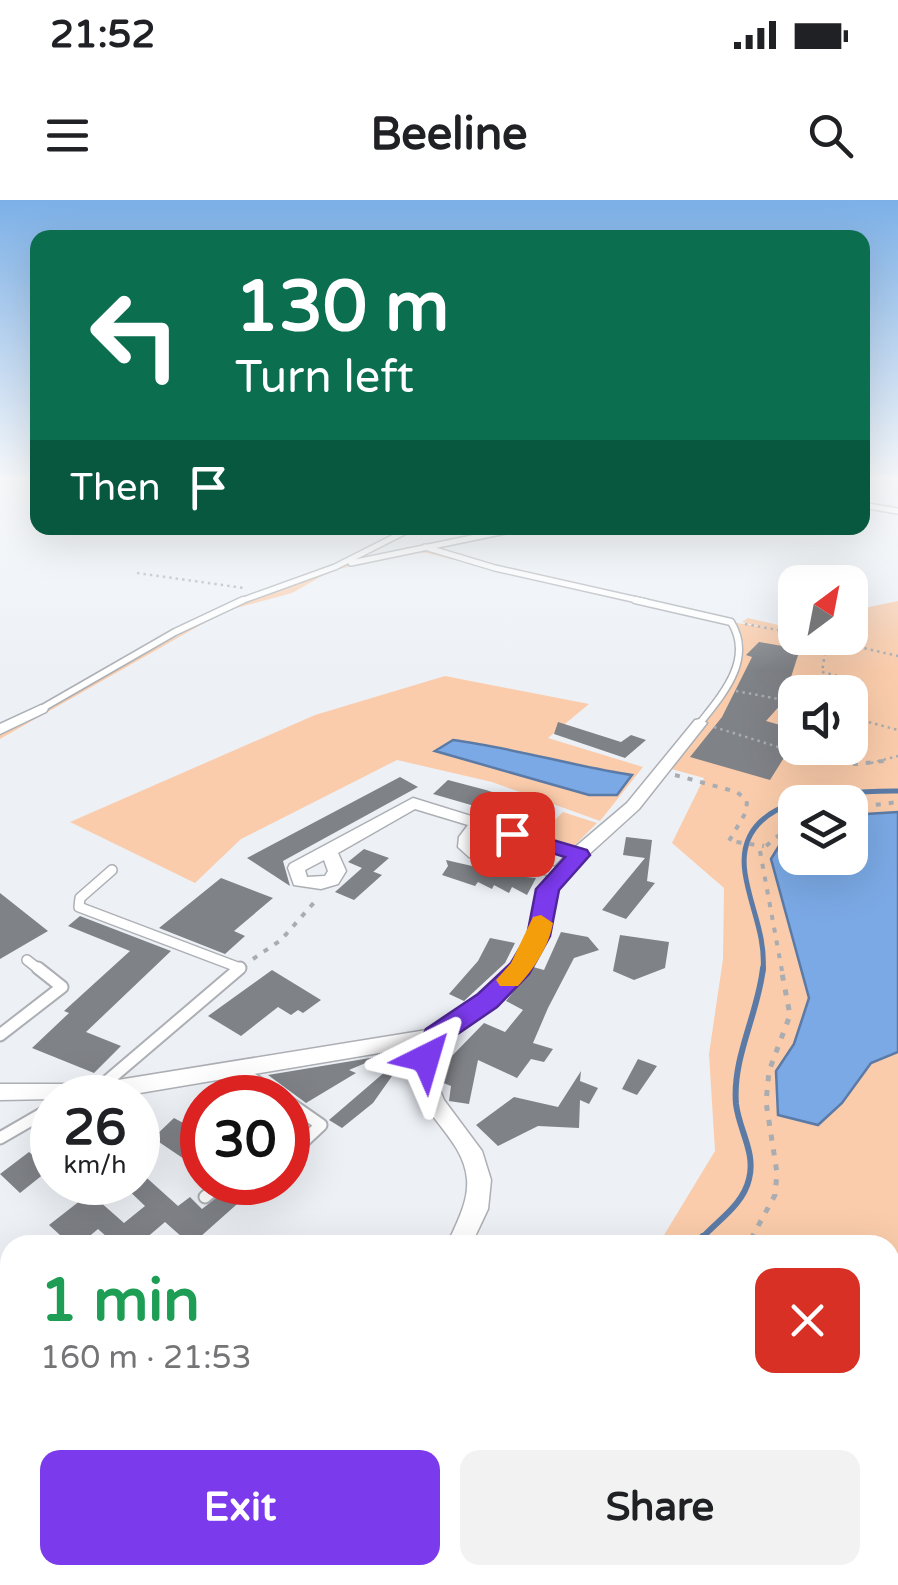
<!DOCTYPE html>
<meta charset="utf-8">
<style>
body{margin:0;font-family:"Varela Round",sans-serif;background:#f2f2f2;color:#202124;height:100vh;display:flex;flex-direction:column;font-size:38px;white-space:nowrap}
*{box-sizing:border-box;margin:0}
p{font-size:32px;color:#757577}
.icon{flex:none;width:55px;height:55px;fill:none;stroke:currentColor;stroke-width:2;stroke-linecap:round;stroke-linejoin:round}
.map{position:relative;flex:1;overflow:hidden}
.side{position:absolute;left:0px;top:1035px;width:900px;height:350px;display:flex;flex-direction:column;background:#fff;border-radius:30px 30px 0 0;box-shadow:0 10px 40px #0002}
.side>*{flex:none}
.hud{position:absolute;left:30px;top:30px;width:840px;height:305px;border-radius:20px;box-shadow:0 10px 40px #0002;background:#0b6e4f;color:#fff;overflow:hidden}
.needle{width:65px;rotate:32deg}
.controls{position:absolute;left:778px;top:365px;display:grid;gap:20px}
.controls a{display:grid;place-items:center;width:90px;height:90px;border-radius:20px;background:#fff;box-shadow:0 10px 40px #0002;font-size:50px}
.speed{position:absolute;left:30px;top:875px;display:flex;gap:20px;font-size:50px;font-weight:700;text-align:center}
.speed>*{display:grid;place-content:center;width:130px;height:130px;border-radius:50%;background:#fff;box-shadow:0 10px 40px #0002;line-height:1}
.speed small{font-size:25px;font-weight:400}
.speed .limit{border:15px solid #d22;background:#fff;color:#111}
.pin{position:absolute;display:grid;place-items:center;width:85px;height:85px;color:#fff;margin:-42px;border-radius:20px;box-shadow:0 5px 15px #0006}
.me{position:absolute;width:110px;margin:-55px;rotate:40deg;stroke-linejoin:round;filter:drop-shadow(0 0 8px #0008)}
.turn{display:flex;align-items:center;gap:35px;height:210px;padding:0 40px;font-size:45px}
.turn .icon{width:130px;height:130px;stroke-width:2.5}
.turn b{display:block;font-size:70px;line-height:85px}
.then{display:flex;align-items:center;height:95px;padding:0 40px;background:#0003;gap:20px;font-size:38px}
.round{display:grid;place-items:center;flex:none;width:105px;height:105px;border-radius:20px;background:#f2f2f2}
.headline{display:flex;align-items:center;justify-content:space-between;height:170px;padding:0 40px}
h1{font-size:60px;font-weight:700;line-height:75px;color:#1e9e55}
.button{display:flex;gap:20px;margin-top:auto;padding:20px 40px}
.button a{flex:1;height:115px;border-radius:20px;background:#7c3aed;color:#fff;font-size:40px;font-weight:700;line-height:115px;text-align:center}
.button a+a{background:#f2f2f2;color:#202124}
.status{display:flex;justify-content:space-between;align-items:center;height:70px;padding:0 50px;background:#fff;direction:ltr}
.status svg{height:28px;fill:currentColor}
header{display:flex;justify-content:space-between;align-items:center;height:130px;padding:0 40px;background:#fff;font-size:45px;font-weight:700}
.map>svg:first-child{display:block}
.green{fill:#faccab;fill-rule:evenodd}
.water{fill:#7ba9e5;stroke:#5b7ba6;stroke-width:2.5}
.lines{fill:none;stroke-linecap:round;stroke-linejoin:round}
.stream-far2{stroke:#5b7ba6;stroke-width:5}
.stream-far1{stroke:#5b7ba6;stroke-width:6}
.stream{stroke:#5b7ba6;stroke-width:8}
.building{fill:#7f8287}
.service-far3-casing{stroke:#acafb4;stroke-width:8}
.service-far2-casing{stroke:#acafb4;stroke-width:9}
.service-far1-casing{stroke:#acafb4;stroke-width:12}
.service-casing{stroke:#acafb4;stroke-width:15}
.minor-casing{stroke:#acafb4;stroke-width:3}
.primary-casing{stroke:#acafb4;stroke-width:4}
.path-far3{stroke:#a9acb0;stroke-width:2.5;stroke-dasharray:2.5 4;stroke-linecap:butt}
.path-far2{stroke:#a9acb0;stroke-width:4;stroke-dasharray:5 8;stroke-linecap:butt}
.path-far1{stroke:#a9acb0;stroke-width:5;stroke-dasharray:6 9;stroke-linecap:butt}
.path{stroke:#a9acb0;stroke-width:6;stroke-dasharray:8 12;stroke-linecap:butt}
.service-far3{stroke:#fff;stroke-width:5}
.service-far2{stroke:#fff;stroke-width:6}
.service-far1{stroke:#fff;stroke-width:9}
.service{stroke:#fff;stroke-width:11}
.minor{fill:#fff;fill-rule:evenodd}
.primary{fill:#fff;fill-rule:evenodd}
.route{fill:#7c3aed;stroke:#51269a;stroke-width:2.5}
.slow{fill:#f59e0b}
</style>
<div class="status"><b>21:52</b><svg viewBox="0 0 49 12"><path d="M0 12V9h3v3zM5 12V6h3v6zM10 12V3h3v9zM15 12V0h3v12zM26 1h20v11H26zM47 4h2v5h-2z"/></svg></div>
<header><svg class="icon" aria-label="menu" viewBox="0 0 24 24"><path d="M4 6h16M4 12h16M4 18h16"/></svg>Beeline<svg class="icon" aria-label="search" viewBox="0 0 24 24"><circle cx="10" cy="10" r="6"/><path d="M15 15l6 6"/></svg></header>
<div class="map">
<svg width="898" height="1385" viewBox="0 0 898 1385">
<rect width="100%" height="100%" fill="#edf1f6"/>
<!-- green -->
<path class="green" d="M 414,350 L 429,350 L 705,419 L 417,351 L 331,371 L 292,393 L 225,411 L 0,539 L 0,532 L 246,399 L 344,366 Z
M 898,401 L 898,1385 L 653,1385 L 653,1377 L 657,1375 L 890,1375 L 890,1045 L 658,1045 L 715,951 L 709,854 L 723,759 L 724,688 L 672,643 L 704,578 L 664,567 L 726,489 L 741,441 L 731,422 L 769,428 L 742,422 L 748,418 L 795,429 L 795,438 L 850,438 L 850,411 ZM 795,492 L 850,492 L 850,548 L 795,548 ZM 795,602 L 850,602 L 850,658 L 795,658 Z
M 445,476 L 589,504 L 548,538 L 643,567 L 600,621 L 492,582 L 397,560 L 241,639 L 195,683 L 70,622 L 315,515 Z
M 563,612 L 597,623 L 570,650 L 535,639 Z"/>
<!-- water -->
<path class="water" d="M 453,540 C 514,548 572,566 632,575 L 617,595 L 589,595 L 435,551 Z
M 898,612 L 898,852 L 871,863 L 842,903 L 818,925 L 778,915 L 776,871 L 794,844 L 809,798 L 771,659 L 785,636 L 795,631 L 795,658 L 850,658 L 850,615 Z
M 890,1155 L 898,1186 L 898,1385 L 795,1385 L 790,1375 L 890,1375 Z"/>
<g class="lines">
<!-- stream-far2 -->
<path class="stream-far2" d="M 763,771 C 766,735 750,707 745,673 C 733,592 844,592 898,591"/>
<!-- stream-far1 -->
<path class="stream-far1" d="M 701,1039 C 718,1020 743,1005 749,979 C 756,953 739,930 736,904 C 732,858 758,814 763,768"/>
<!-- stream -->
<path class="stream" d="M 697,1045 L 703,1037
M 685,1375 L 687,1385"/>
</g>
<!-- building -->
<path class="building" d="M 759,442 L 800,449 L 783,502 L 766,521 L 794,529 L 778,548 L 790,548 L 770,580 L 690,557 L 722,517 L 752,457 L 746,455 Z
M 558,522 L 621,542 L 631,535 L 646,540 L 625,558 L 554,534 Z
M 400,577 L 418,587 L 283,661 L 290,686 L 247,658 Z
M 448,580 L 486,590 L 523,602 L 509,616 L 433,594 Z
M 626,637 L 652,640 L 647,681 L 655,683 L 626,719 L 602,710 L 645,658 L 623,655 Z
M 364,649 L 389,658 L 373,672 L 364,668 L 382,675 L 354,700 L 335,692 L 362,668 L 348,662 Z
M 446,660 L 516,676 L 536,678 L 527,695 L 512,687 L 509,693 L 494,685 L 492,689 L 478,682 L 475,686 L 442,675 L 448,666 Z
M 221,678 L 273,698 L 234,731 L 245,736 L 225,754 L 159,728 Z
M 0,693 L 48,731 L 0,759 Z
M 80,716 L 171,751 L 86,832 L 121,846 L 94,873 L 32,848 L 69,813 L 64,811 L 130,751 L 68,726 Z
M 561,732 L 588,737 L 599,750 L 574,758 L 548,808 L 533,843 L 553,849 L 544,862 L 531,859 L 517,878 L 478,860 L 469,904 L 449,901 L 451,886 L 441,882 L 443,854 L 449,859 L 484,823 L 505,832 L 523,810 L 506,801 L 533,767 L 544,770 Z
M 620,735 L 669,742 L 665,768 L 634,780 L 613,771 Z
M 490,738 L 515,743 L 505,763 L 464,801 L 449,794 L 478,761 Z
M 272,770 L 321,800 L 303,813 L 298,810 L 291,815 L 278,807 L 241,836 L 208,816 Z
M 382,856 L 349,870 L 356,873 L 306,903 L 268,875 Z
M 638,859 L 657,866 L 637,895 L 622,889 Z
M 393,865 L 397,869 L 373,903 L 342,928 L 329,920 Z
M 581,871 L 580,881 L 598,888 L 589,904 L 580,900 L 579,928 L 538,926 L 498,946 L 476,925 L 514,897 L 558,907 Z
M 174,918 L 187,925 L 181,931 L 202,946 L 202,971 L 153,938 Z
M 29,952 L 50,969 L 20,993 L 0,974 Z
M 138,970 L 178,1006 L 190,997 L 202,1009 L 236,982 L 262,982 L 191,1045 L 165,1022 L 138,1045 L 116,1045 L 98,1029 L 79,1045 L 71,1045 L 49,1025 L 90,993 L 124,1023 L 145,1006 L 120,982 L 138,982 Z"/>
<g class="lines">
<!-- service-far3 casing -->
<g class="service-far3-casing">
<path id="service-far3" d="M 862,305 L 898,311
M 425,347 L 495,368 L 646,402
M 351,363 L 520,328
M 238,402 L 335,367 L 412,328"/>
</g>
<!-- service-far2 casing -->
<g class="service-far2-casing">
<path id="service-far2" d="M 635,400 L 731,422 C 754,459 723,494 700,523
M 41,509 L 175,432 L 243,400"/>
</g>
<!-- service-far1 casing -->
<g class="service-far1-casing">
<path id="service-far1" d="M 112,670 L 80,698 L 79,707 L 240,768 L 237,771
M 27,760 L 41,771"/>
</g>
<!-- service casing -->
<g class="service-casing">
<path id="service" d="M 0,835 L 62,787 L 38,768
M 238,869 L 280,898
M 98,889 L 240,768
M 288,902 L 321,925 L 288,956
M 0,938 L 52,908
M 205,997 L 223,982"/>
</g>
<!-- minor casing -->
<g class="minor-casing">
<path id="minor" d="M 41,505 L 48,509 L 46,512 L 0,534 L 0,524 Z
M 700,519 L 707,523 L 639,609 L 564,677 L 555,696 L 547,737 L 524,775 L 504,794 L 456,831 L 440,849 L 436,858 L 437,883 L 444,900 L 482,951 L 491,980 L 488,1009 L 471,1045 L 447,1045 C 456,1024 469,1002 467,979 C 463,928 395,906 421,846 L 110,898 L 0,900 L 0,884 L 93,884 L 433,829 L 491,785 L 516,760 L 529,737 L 537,696 L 548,675 L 469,657 L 458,647 L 459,637 L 468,625 L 415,609 L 338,653 L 346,671 L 338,684 L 321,689 L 294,685 L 288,668 L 290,664 L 413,598 L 574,648 L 627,603 L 695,520 ZM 482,630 L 565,656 L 555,667 L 481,649 L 474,645 L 475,638 ZM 324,660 L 328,671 L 325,676 L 307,677 L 305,670 Z
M 86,1375 L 122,1375 L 118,1385 L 82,1385 Z
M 388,1375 L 420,1375 L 420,1385 L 388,1385 Z"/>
</g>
<!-- primary casing -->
<g class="primary-casing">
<path id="primary" d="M 862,277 L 885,277 L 862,285 Z"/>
</g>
<!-- path-far3 -->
<path class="path-far3" d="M 137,373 L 244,388
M 745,424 L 795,433
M 820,438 L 898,456
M 827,440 L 822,472 L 863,482
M 736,491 L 795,502
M 850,517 L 898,530
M 714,527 L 807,556 L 847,563
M 871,563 L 898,556"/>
<!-- path-far2 -->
<path class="path-far2" d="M 827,561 L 856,564 L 884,561
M 675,575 L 737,592 L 747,601 L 746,612 L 729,641 L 764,646
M 850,608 L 898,602
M 253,759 L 281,740 L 318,698
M 782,771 L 760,651 L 795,622"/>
<!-- path-far1 -->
<path class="path-far1" d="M 751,1039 L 775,995 L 777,973 L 766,902 L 769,871 L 790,815 L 781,768"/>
<!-- path -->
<path class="path" d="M 748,1045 L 753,1037
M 733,1375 L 734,1385"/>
<!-- service-far3 -->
<use href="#service-far3" class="service-far3"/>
<!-- service-far2 -->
<use href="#service-far2" class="service-far2"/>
<!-- service-far1 -->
<use href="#service-far1" class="service-far1"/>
<!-- service -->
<use href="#service" class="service"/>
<!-- minor -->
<use href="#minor" class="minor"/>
<!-- primary -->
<use href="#primary" class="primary"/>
</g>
<!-- sky -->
<linearGradient id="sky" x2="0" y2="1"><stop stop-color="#7cb0e7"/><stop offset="0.59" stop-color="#f7f9fb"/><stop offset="1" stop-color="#f7f9fb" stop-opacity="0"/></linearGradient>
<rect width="898" height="471" fill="url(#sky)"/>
<!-- route -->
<path class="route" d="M 512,628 L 587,650 L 590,655 L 559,690 L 550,736 L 529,774 L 497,807 L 446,842 L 436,865 L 417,865 L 413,858 L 426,829 L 478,794 L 511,763 L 527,736 L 536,689 L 565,657 L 505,638 L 501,634 L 505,630 Z"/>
<!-- slow -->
<path class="slow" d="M 541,715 L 553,723 C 549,746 534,769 518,786 L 500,786 L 496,780 L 511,763 L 533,717 Z"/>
</svg>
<div class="controls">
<a><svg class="needle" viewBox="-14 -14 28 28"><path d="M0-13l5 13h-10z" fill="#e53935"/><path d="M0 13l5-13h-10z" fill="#757577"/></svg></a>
<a><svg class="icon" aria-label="sound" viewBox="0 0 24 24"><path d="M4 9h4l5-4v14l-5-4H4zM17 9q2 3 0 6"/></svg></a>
<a><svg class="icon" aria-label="layers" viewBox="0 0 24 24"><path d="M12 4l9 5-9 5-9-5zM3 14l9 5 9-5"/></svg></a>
</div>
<div class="speed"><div>26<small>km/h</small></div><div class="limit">30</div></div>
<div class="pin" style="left:512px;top:634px;background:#d93025"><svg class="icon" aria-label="arrive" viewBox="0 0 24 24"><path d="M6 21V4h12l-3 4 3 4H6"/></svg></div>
<svg class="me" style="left:426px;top:858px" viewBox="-20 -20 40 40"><path d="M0-17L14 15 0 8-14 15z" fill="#7c3aed" stroke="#fff" stroke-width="4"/></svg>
<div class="hud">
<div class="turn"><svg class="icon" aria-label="left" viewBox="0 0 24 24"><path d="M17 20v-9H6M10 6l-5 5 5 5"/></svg><div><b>130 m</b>Turn left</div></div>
<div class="then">Then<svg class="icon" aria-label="arrive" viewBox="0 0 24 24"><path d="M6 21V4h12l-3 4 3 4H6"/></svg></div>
</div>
<section class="side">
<div class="headline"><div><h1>1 min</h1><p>160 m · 21:53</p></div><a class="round" style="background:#d93025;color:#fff"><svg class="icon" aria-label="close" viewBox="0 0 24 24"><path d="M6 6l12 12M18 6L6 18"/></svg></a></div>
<div class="button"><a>Exit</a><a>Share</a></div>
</section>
</div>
